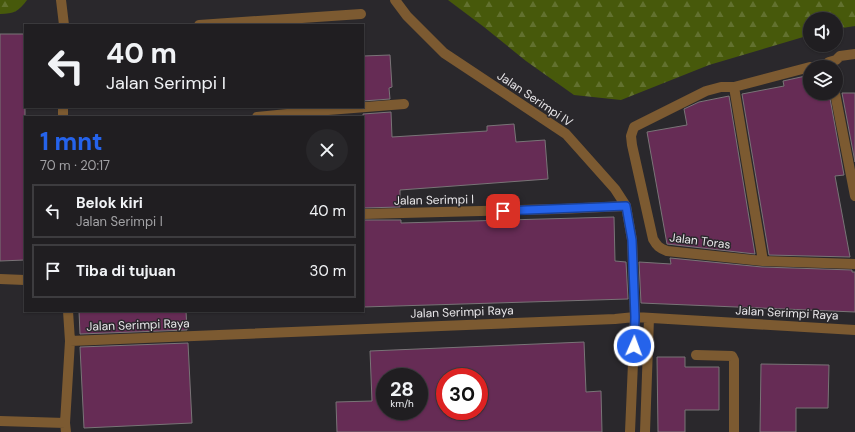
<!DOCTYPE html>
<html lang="id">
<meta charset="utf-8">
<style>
body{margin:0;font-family:"DM Sans",sans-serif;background:#28272a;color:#f1f3f6;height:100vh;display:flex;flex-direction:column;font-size:15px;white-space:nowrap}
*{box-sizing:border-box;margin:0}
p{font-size:13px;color:#a2a2a5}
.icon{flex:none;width:22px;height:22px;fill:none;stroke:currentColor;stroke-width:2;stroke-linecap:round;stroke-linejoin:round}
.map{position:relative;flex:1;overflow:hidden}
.sheet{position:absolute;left:24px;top:116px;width:340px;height:196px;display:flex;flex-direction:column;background:#201e21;border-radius:0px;box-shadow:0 1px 3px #0004,0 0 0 1px #3d3c3f}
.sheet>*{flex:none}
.top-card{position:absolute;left:24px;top:24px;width:340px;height:84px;border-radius:0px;box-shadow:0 1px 3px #0004,0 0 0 1px #3d3c3f;background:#201e21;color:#f1f3f6;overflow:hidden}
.controls{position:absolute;left:803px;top:12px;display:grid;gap:8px}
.controls a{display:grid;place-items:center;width:40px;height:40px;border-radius:50%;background:#201e21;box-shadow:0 1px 3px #0004,0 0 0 1px #3d3c3f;font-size:20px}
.speed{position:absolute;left:376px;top:368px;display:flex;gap:8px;font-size:20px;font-weight:700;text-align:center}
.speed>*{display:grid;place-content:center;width:52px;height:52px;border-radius:50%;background:#201e21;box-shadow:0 1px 3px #0004,0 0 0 1px #3d3c3f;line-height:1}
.speed small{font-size:10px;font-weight:400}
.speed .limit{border:6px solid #d22;background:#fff;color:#111}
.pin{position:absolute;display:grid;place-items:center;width:34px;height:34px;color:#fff;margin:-17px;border-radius:8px;box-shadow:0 2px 6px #0006}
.me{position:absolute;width:44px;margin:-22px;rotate:2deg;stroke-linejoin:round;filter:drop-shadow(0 0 3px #0008)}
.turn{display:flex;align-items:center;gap:14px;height:84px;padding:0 16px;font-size:18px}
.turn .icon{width:52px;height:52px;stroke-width:2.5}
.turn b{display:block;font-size:28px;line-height:34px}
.round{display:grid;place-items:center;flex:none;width:42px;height:42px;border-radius:21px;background:#28272a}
.summary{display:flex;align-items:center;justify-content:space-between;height:68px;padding:0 16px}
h1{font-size:24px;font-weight:800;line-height:30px;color:#2563eb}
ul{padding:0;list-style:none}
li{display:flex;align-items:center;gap:12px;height:54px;margin:0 8px 6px;padding:0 8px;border:2px solid #3d3c3f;border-radius:0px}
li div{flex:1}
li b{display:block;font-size:15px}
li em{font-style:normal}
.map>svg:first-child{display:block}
.forest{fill:url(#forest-firs)}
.building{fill:#662c55;stroke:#797477;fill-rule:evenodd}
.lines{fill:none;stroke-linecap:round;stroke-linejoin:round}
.minor{stroke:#7c5a31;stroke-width:10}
.route-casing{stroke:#184099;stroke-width:10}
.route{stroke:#2563eb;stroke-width:7}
.labels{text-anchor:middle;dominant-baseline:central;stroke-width:3;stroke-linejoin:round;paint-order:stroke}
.street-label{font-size:12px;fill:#e8e6e9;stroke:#2a282c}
</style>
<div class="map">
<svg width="855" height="432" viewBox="0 0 855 432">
<defs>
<pattern id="forest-firs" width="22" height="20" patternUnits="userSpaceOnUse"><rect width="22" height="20" fill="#47590b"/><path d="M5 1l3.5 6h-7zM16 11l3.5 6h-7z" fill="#62712f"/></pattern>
</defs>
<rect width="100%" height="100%" fill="#2a282c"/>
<!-- forest -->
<path class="forest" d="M 0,0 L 27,0 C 19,11 14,14 0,14 Z
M 448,0 L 855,0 L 855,26 L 836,29 L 836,19 L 810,19 L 810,35 L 709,65 L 621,100 L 574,95 L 526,61 L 484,27 Z"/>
<!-- building -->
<path class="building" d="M 0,34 L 25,34 L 25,260 L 0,261 Z
M 390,55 L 392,87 L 389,88 L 390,99 L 363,101 L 363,56 Z
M 810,75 L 810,93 L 829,93 L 844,175 L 835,176 L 850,257 L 769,255 L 742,94 L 784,86 L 783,81 Z
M 842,93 L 855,93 L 855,162 Z
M 729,96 L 755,254 L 667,244 L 647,132 L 687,125 L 684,109 L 699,102 Z
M 391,112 L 392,137 L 487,131 L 487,126 L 514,124 L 516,142 L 545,140 L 548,179 L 400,190 L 400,207 L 363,208 L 363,114 Z
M 614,217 L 615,261 L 626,262 L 628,299 L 363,307 L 363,220 L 401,220 L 401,223 Z
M 670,258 L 762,267 L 852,270 L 852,272 L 855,272 L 855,312 L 641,303 L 639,262 L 671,264 Z
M 79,311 L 186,311 L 187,330 L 80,334 Z
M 584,342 L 586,392 L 601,391 L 602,432 L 337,432 L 336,402 L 372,401 L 370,351 ZM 385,377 L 419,377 L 419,411 L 385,411 ZM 445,377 L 479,377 L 479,411 L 445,411 Z
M 188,343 L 192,423 L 84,428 L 80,347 Z
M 657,357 L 685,357 L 685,367 L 719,367 L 719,410 L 685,410 L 685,432 L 658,432 Z
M 761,364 L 829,365 L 828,408 L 796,408 L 796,432 L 760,432 Z"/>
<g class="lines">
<!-- minor -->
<path class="minor" d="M 61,0 L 64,25
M 395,0 L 407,16 L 444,53 L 566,134 L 615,189 L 626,206 L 632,240 L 635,317 L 630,432
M 199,25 L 361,14
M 830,67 L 829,62 L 836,60 L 840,56 L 855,54
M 734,87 L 810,67
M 835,93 L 855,196
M 63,117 L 63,107
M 257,117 L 328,110 L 404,104
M 363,214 L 561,209 L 626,206
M 763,261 L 734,87 L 721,87 L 706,91 L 634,127 L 631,136 L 632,145 L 653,239 C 657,246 659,248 667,251 L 763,261 L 855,264
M 0,279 L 25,280
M 70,341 L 615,319 L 635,317 L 855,330
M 696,355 L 732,356 L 734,360 L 734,432
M 0,421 L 65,423
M 66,432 L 65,423 L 70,341 L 68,311
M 645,432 L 649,318"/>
</g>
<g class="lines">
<!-- route casing -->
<g class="route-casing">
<path id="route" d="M 503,211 L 626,206 L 632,240 L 635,317 L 634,346"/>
</g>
<!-- route -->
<use href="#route" class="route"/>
</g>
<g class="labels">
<!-- street labels -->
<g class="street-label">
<text transform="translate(535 99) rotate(34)">Jalan Serimpi IV</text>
<text transform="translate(434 200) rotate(-1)">Jalan Serimpi I</text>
<text transform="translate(700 241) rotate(7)">Jalan Toras</text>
<text transform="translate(462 312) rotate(-2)">Jalan Serimpi Raya</text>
<text transform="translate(787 313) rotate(3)">Jalan Serimpi Raya</text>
<text transform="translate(138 325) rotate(-2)">Jalan Serimpi Raya</text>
</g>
</g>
</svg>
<div class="controls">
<a><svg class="icon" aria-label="sound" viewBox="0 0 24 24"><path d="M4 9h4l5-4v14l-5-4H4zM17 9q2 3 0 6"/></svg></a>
<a><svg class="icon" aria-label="layers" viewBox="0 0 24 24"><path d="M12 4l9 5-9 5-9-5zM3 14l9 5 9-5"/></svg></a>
</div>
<div class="speed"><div>28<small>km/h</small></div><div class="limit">30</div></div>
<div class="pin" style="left:503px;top:211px;background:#d93025"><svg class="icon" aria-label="arrive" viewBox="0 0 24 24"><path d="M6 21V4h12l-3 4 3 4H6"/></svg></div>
<svg class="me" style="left:634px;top:346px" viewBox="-20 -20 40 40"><circle r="17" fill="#2563eb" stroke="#fff" stroke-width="3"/><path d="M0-11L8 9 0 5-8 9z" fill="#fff"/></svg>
<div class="top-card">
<div class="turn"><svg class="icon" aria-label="left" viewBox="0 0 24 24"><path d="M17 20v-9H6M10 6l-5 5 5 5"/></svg><div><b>40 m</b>Jalan Serimpi I</div></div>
</div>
<section class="sheet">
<div class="summary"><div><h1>1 mnt</h1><p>70 m · 20:17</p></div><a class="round"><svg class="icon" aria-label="close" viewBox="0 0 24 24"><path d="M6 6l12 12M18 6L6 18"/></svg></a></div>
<ul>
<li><svg class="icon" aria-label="left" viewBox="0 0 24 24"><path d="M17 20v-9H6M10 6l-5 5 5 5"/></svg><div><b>Belok kiri</b><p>Jalan Serimpi I</p></div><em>40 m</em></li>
<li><svg class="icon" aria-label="arrive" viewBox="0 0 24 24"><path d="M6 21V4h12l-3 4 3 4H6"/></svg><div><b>Tiba di tujuan</b></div><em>30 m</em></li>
</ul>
</section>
</div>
